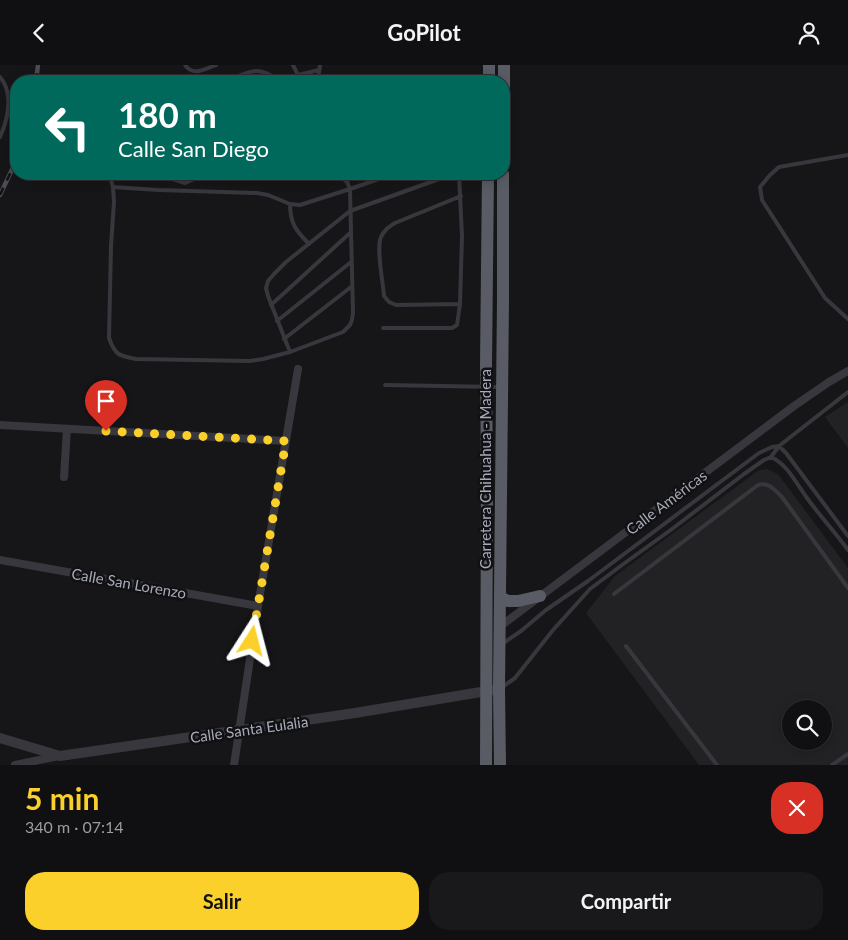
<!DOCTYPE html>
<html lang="es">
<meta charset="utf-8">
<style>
body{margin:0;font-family:Lato,sans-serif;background:#19191b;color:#f1f3f6;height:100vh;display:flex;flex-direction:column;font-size:19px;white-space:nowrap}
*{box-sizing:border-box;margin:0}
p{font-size:16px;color:#9c9d9f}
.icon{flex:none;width:28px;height:28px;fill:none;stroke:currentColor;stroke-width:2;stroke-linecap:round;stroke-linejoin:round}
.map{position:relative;height:700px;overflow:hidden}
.drawer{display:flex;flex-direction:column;background:#101012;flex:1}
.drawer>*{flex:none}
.top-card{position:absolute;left:10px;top:10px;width:500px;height:105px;border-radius:20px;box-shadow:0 2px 12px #0003,0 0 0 1px #303032;background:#00695c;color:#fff;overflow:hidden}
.buttons{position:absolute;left:782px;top:635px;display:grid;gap:10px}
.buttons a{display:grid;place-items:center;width:50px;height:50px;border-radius:50%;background:#101012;box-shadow:0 2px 12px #0003,0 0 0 1px #303032;font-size:25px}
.pin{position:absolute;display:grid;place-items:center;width:42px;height:42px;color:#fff;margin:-51px -21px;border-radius:50% 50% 50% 0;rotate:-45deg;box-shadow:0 0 5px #0007}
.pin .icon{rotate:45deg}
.me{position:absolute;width:55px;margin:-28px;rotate:9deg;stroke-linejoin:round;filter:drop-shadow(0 0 4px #0008)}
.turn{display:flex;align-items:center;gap:18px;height:105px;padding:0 25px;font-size:22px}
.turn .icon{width:65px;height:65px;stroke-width:2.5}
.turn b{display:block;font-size:35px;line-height:42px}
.round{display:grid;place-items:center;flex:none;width:52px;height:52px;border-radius:20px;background:#19191b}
.summary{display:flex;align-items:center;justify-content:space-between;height:85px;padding:0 25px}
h1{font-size:30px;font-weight:700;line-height:38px;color:#fbd02b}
.button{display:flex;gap:10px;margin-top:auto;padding:10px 25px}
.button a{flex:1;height:58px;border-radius:20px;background:#fbd02b;color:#111;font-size:20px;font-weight:700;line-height:58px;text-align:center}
.button a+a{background:#19191b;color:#f1f3f6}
header{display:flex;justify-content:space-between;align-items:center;height:65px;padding:0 25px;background:#101012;font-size:22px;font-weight:700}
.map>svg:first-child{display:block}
.built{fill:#222225;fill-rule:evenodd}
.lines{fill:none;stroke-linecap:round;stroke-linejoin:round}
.service{stroke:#37373d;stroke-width:4}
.minor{stroke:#37373d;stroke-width:8}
.tertiary{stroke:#37373d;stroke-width:10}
.trunk{stroke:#5a5c65;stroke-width:12}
.rail-casing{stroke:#4c4d54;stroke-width:4.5}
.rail{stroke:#111113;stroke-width:2.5;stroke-dasharray:8;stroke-linecap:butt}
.route{stroke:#fbd02b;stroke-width:9;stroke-dasharray:0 16.2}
.labels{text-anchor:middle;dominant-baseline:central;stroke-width:5;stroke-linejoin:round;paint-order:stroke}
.street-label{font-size:15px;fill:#a7aab9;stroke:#111113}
</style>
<header><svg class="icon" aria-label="back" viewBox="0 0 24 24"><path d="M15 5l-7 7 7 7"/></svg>GoPilot<svg class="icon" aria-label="person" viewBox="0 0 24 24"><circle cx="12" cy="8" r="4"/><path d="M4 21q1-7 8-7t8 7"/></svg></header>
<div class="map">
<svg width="848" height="700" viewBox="0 0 848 700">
<rect width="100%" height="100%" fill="#161618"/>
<!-- built -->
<path class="built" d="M 848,337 L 848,383 L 825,352 Z
M 767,404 L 778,409 L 848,503 L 848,700 L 699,700 L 586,548 L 615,511 L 759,405 ZM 791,644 L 824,644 L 824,676 L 791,676 Z"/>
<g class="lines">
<!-- service -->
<path class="service" d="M 185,0 C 193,12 205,4 216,0
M 293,0 L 298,10 L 319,5
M 0,12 C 14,28 8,54 0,72
M 85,16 L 86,11
M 227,16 C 251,6 256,0 279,15 L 272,16
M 280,16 L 279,15 L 298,10 L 301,16
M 318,16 L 320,0
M 848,90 L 779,102 L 770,110 L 760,122 L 762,135 L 825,233 L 848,254
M 109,109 L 113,122 L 158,125 L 257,128 L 268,130 L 290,139 L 300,140 L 350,124 L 347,117 L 337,109
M 157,109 L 185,118 L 205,109
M 393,109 L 350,124 L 353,248 L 352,255 L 350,260 L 343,267 L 290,287 L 268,231 L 266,223 L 268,216 L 274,209 L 286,197 L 350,146 L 453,109
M 347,117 L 352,109
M 113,122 L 114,137 L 111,181 L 109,273 C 115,290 119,291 136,294 L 250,296 L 263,294 L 290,287
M 290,139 C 290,158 296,166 309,179
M 460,239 L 396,240 L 389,237 L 384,231 C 383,217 376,183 381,172 C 384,165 389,162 395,158 L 461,131
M 271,240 L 350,168
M 277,256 L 351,197
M 383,263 L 452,263 L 457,260 L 460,239 L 462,171 L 459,109
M 284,274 L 351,222
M 385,320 L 499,322
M 771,392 L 779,381 L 848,327
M 614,529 L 758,420 C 769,417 775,425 782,432 L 848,523
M 502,579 L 521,566 L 546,545 L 588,516 L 759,388 L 772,382 L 779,381 L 786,388 L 848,471
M 626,581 L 717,700
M 501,623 L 515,613 L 553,565 L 590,524 L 622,500 L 672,464 L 744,409 L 764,395 L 771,392 C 788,400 796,418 807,433 C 820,451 835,467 848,485
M 832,700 L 848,689"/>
<!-- minor -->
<path class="minor" d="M 0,360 L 286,376
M 64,412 L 67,364
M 0,495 L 258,541
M 498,563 L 794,341 L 829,317 L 848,306
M 15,700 L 59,691
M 234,700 L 258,541 L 298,304"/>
<!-- tertiary -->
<path class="tertiary" d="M 0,673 L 60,691 L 355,648 L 493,625"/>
<!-- trunk -->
<path class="trunk" d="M 489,16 L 489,0
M 504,43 L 504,0
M 500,532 L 508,536 L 518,536 L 540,531
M 486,700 L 487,416 L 486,300 L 488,109
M 500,700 L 499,624 L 503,235 L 503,109"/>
<!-- rail casing -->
<g class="rail-casing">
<path id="rail" d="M 36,16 L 38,0
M 0,130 L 16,96"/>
</g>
<!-- rail -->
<use href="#rail" class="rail"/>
</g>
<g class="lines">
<!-- route -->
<path class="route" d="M 106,366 L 286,376 L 252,576"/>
</g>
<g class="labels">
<!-- street labels -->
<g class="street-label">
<text transform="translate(485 404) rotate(-90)">Carretera Chihuahua - Madera</text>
<text transform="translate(666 437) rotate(-37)">Calle Américas</text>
<text transform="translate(129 518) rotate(10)">Calle San Lorenzo</text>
<text transform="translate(249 664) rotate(-8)">Calle Santa Eulalia</text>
</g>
</g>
</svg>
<div class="buttons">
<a><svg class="icon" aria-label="search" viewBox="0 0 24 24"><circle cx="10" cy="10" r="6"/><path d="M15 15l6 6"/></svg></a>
</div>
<div class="pin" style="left:106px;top:366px;background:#d93025"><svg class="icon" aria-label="arrive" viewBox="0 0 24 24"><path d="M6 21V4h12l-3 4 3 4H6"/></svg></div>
<svg class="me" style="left:252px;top:576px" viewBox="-20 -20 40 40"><path d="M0-17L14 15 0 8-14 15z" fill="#fbd02b" stroke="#fff" stroke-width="4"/></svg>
<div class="top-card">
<div class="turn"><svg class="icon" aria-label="left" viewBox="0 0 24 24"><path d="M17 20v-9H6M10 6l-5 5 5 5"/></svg><div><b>180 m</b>Calle San Diego</div></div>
</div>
</div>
<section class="drawer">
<div class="summary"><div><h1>5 min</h1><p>340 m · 07:14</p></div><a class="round" style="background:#d93025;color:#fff"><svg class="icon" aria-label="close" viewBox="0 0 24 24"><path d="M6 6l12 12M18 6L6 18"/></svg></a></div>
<div class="button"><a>Salir</a><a>Compartir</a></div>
</section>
